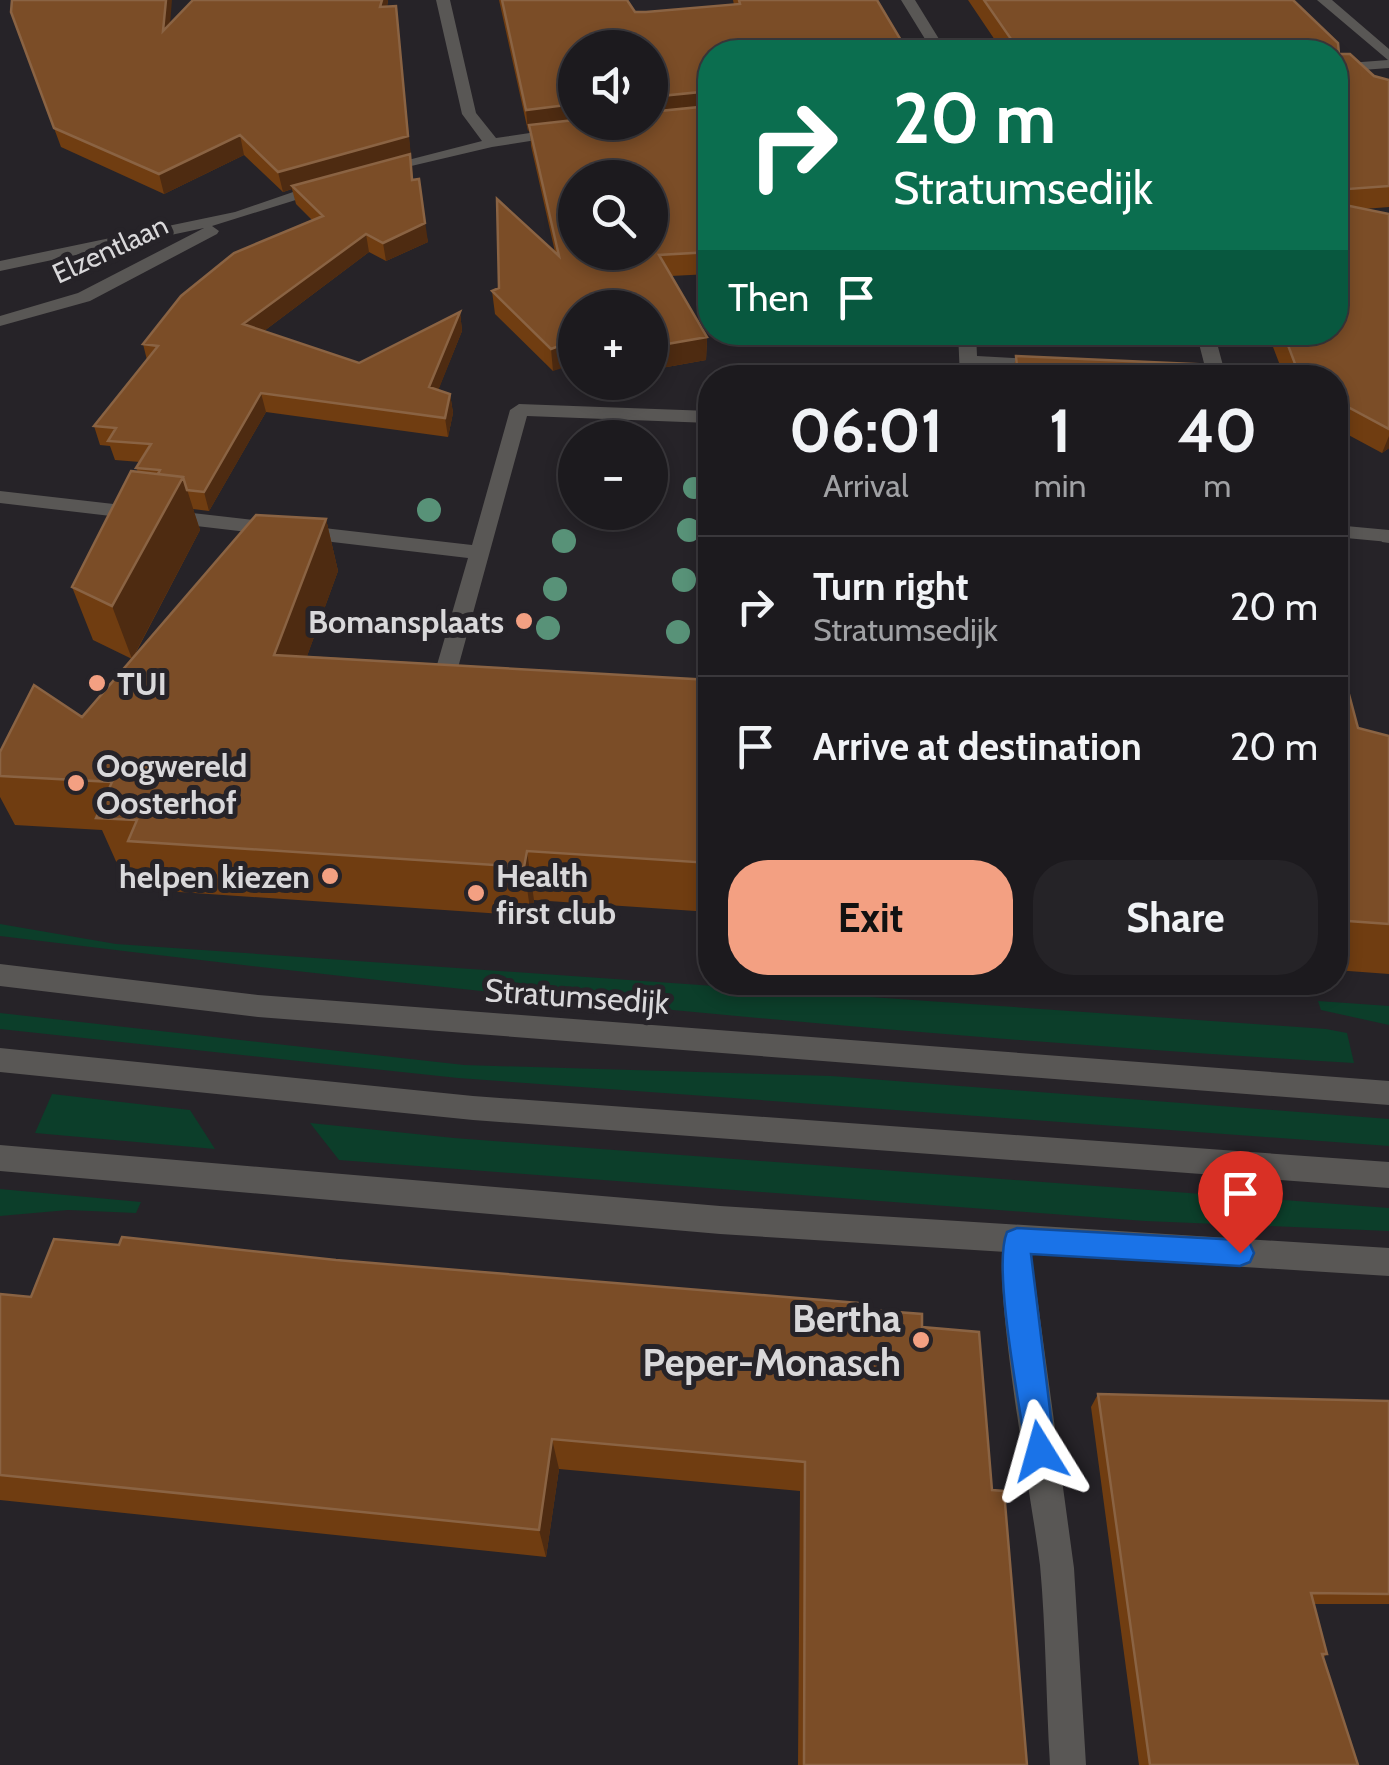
<!DOCTYPE html>
<meta charset="utf-8">
<style>
body{margin:0;font-family:Cabin,sans-serif;background:#252327;color:#f1f3f6;height:100vh;display:flex;flex-direction:column;font-size:38px;white-space:nowrap}
*{box-sizing:border-box;margin:0}
p{font-size:32px;color:#a0a1a4}
.icon{flex:none;width:55px;height:55px;fill:none;stroke:currentColor;stroke-width:2;stroke-linecap:round;stroke-linejoin:round}
.map{position:relative;flex:1;overflow:hidden}
.details{position:absolute;left:698px;top:365px;width:650px;height:630px;display:flex;flex-direction:column;background:#1c1a1e;border-radius:40px;box-shadow:0 5px 15px #0003,0 0 0 2px #3a383c}
.details>*{flex:none}
.guide{position:absolute;left:698px;top:40px;width:650px;height:305px;border-radius:40px;box-shadow:0 5px 15px #0003,0 0 0 2px #3a383c;background:#0b6e4f;color:#fff;overflow:hidden}
.controls{position:absolute;left:558px;top:30px;display:grid;gap:20px}
.controls a{display:grid;place-items:center;width:110px;height:110px;border-radius:50%;background:#1c1a1e;box-shadow:0 5px 15px #0003,0 0 0 2px #3a383c;font-size:50px}
.pin{position:absolute;display:grid;place-items:center;width:85px;height:85px;color:#fff;margin:-102px -42px;border-radius:50% 50% 50% 0;rotate:-45deg;box-shadow:0 0 10px #0007}
.pin .icon{rotate:45deg}
.me{position:absolute;width:110px;margin:-55px;rotate:352deg;stroke-linejoin:round;filter:drop-shadow(0 0 8px #0008)}
.turn{display:flex;align-items:center;gap:35px;height:210px;padding:0 30px;font-size:45px}
.turn .icon{width:130px;height:130px;stroke-width:2.5}
.turn b{display:block;font-size:70px;line-height:85px}
.then{display:flex;align-items:center;height:95px;padding:0 30px;background:#0003;gap:20px;font-size:38px}
.eta{display:flex;justify-content:space-evenly;align-items:center;height:170px;text-align:center}
.eta b{font-size:60px;font-weight:800;line-height:70px}
.primary-button{display:flex;gap:20px;margin-top:auto;padding:20px 30px}
.primary-button a{flex:1;height:115px;border-radius:40px;background:#f3a082;color:#111;font-size:40px;font-weight:800;line-height:115px;text-align:center}
.primary-button a+a{background:#252327;color:#f1f3f6}
ul{padding:0;list-style:none}
li{display:flex;align-items:center;gap:30px;height:140px;padding:0 30px;border-top:2px solid #3a383c}
li div{flex:1}
li b{display:block;font-size:38px}
li em{font-style:normal}
.map>svg:first-child{display:block}
.green{fill:#0c3e2a}
.lines{fill:none;stroke-linecap:round;stroke-linejoin:round}
.service{fill:#595755;fill-rule:evenodd}
.minor{fill:#595755;fill-rule:evenodd}
.tertiary{fill:#595755;fill-rule:evenodd}
.tree{fill:#589278}
.wall{fill:#703d11}
.shaded-wall{fill:#4e2b11}
.building{fill:#7b4d27;stroke:#8a6343;stroke-width:2.5;fill-rule:evenodd}
.route{fill:#1a73e8;stroke:#114b97;stroke-width:2.5}
.poi-dot{fill:#f3a082;stroke:#262328;stroke-width:4}
.labels{text-anchor:middle;dominant-baseline:central;stroke-width:10;stroke-linejoin:round;paint-order:stroke}
.far-street-label{font-size:28px;fill:#d9d8da;stroke:#262328}
.poi-label{font-size:32px;font-weight:bold;fill:#d9d8da;stroke:#262328;text-anchor:start}
.street-label{font-size:32px;fill:#d9d8da;stroke:#262328}
.near-poi-label{font-size:38px;font-weight:bold;fill:#d9d8da;stroke:#262328;text-anchor:end}
</style>
<div class="map">
<svg width="1389" height="1765" viewBox="0 0 1389 1765">
<rect width="100%" height="100%" fill="#262328"/>
<!-- green -->
<path class="green" d="M 0,924 L 116,944 L 1326,1029 L 1347,1033 L 1354,1063 C 901,1036 450,992 0,936 Z
M 1318,1001 L 1389,1006 L 1389,1025 L 1321,1010 Z
M 0,1013 L 464,1065 L 831,1076 L 1389,1119 L 1389,1146 L 458,1078 L 0,1029 Z
M 52,1094 L 190,1110 L 215,1149 L 35,1133 Z
M 310,1123 L 454,1138 L 1389,1208 L 1389,1231 L 1145,1221 L 339,1160 Z
M 0,1189 L 141,1202 L 136,1213 L 68,1210 L 0,1216 Z"/>
<g class="lines">
<!-- service -->
<path class="service" d="M 958,332 L 976,332 L 977,356 L 1048,360 L 1057,365 L 1048,370 L 978,367 L 978,378 L 960,378 Z
M 1196,332 L 1214,332 L 1225,373 L 1222,377 L 1193,377 L 1184,372 L 1193,367 L 1205,367 Z
M 519,404 L 710,411 L 710,423 L 527,416 L 456,675 L 466,682 L 455,690 L 435,687 L 432,682 L 468,558 L 0,503 L 0,491 L 472,545 L 510,410 Z
M 1335,525 L 1389,530 L 1389,542 L 1335,537 Z
M 0,1048 L 473,1096 L 1389,1162 L 1389,1188 L 473,1120 L 0,1072 Z"/>
<!-- minor -->
<path class="minor" d="M 436,0 L 450,0 L 476,113 L 496,138 L 563,128 L 568,129 L 568,135 L 492,147 L 373,175 L 373,169 L 482,141 L 462,114 Z
M 901,0 L 915,0 L 947,52 L 933,52 Z
M 1317,0 L 1332,0 L 1389,49 L 1389,68 L 1335,72 L 1335,64 L 1388,60 Z
M 325,181 L 333,186 L 331,189 L 212,226 L 219,231 L 217,234 L 90,301 L 0,326 L 0,316 L 78,293 L 204,228 L 0,271 L 0,261 L 235,212 Z
M 1389,530 L 1389,543 L 1382,542 L 1379,536 Z
M 1017,1226 L 1028,1230 L 1074,1568 L 1086,1765 L 1050,1765 C 1046,1699 1046,1631 1040,1565 C 1033,1505 988,1271 1006,1230 Z"/>
<!-- tertiary -->
<path class="tertiary" d="M 0,964 L 258,995 L 1389,1081 L 1389,1105 L 258,1017 L 0,986 Z
M 0,1145 L 720,1206 L 1389,1248 L 1389,1276 L 720,1234 L 0,1171 Z"/>
</g>
<!-- trees -->
<g class="tree">
<circle cx="694" cy="488" r="11"/>
<circle cx="429" cy="510" r="12"/>
<circle cx="689" cy="530" r="12"/>
<circle cx="564" cy="541" r="12"/>
<circle cx="684" cy="580" r="12"/>
<circle cx="555" cy="589" r="12"/>
<circle cx="548" cy="628" r="12"/>
<circle cx="678" cy="632" r="12"/>
</g>
<!-- wall -->
<path class="wall" d="M 193,0 L 388,0 L 387,7 L 396,6 L 413,180 L 428,242 L 386,261 L 369,252 L 264,331 L 359,363 L 460,312 L 462,331 L 438,390 L 450,394 L 453,413 L 448,437 L 266,412 L 209,511 L 193,509 L 200,530 L 133,658 L 326,519 L 338,571 L 307,656 L 710,680 L 710,912 L 534,900 L 531,916 L 150,890 L 141,869 L 119,868 L 102,830 L 15,825 L 0,797 L 0,752 L 82,717 L 132,659 L 93,640 L 72,587 L 138,472 L 136,468 L 140,462 L 115,460 L 110,446 L 100,445 L 94,426 L 147,360 L 143,344 L 312,220 L 296,204 L 292,189 L 283,192 L 244,155 L 164,194 L 61,147 L 11,12 L 170,24 Z
M 499,0 L 627,0 L 635,12 L 646,12 L 734,5 L 733,0 L 877,0 L 710,52 L 710,274 L 671,276 L 707,337 L 706,360 L 650,370 L 650,308 L 553,371 L 495,314 L 492,291 L 555,252 L 531,146 L 530,131 L 528,131 Z
M 968,0 L 1293,0 L 1339,54 L 1374,76 L 1389,80 L 1389,207 L 1364,209 L 1389,214 L 1389,448 L 1382,453 L 1341,431 L 1343,440 L 1335,460 L 1335,378 L 1012,378 L 1016,356 L 1281,368 L 1270,339 L 1272,332 L 1335,332 L 1335,52 L 1003,52 Z
M 1335,642 L 1358,728 L 1389,736 L 1389,974 L 1335,970 Z
M 119,1245 L 336,1260 L 870,1310 L 922,1327 L 992,1490 L 1027,1765 L 798,1765 L 800,1491 L 559,1469 L 546,1557 L 0,1500 L 0,1294 L 31,1297 Z
M 1098,1394 L 1389,1401 L 1389,1604 L 1314,1604 L 1327,1654 L 1323,1658 L 1358,1765 L 1139,1765 L 1091,1407 Z"/>
<!-- shaded-wall -->
<path class="shaded-wall" d="M 166,0 L 172,0 L 168,50 L 163,31 Z
M 382,0 L 388,0 L 383,26 L 380,7 Z
M 396,6 L 411,156 L 292,186 L 292,189 L 283,192 L 278,172 Z
M 710,90 L 710,111 L 650,118 L 650,97 Z
M 575,104 L 575,122 L 529,125 L 530,131 L 528,131 L 526,110 Z
M 240,135 L 244,155 L 164,194 L 159,174 Z
M 419,179 L 428,242 L 386,261 L 383,243 Z
M 366,234 L 369,252 L 248,343 L 243,324 Z
M 460,312 L 462,331 L 432,406 L 429,387 Z
M 707,337 L 706,360 L 650,370 L 650,347 Z
M 575,340 L 575,364 L 553,371 L 551,349 Z
M 261,393 L 266,412 L 209,511 L 204,492 Z
M 450,394 L 453,413 L 448,437 L 445,418 Z
M 1389,436 L 1389,448 L 1382,453 Z
M 183,477 L 200,530 L 132,659 L 112,606 Z
M 326,519 L 338,571 L 289,706 L 274,655 Z
M 527,851 L 534,900 L 531,916 L 524,867 Z
M 552,1439 L 559,1469 L 546,1557 L 539,1530 Z"/>
<!-- building -->
<path class="building" d="M 12,0 L 166,0 L 163,31 L 193,0 L 382,0 L 380,7 L 396,6 L 408,136 L 278,172 L 240,135 L 159,174 L 54,128 L 11,12 Z
M 502,0 L 627,0 L 635,12 L 646,12 L 740,4 L 739,0 L 877,0 L 908,52 L 710,52 L 710,91 L 650,97 L 650,48 L 575,48 L 575,104 L 526,110 Z
M 984,0 L 1293,0 L 1338,43 L 1339,54 L 1350,54 L 1374,76 L 1389,80 L 1389,186 L 1335,190 L 1335,52 L 1020,52 Z
M 710,106 L 710,252 L 659,255 L 707,337 L 650,347 L 650,308 L 575,308 L 575,340 L 551,349 L 492,291 L 499,288 L 497,199 L 559,256 L 529,125 L 575,120 L 575,122 L 650,122 L 650,112 ZM 575,178 L 650,178 L 650,252 L 575,252 Z
M 410,154 L 412,180 L 419,179 L 425,223 L 383,243 L 366,234 L 243,324 L 359,363 L 460,312 L 429,387 L 450,394 L 445,418 L 261,393 L 204,492 L 187,490 L 183,477 L 158,474 L 160,470 L 136,468 L 151,444 L 108,441 L 116,428 L 94,426 L 158,346 L 143,344 L 181,296 L 234,253 L 323,216 L 292,186 Z
M 1335,203 L 1389,214 L 1389,429 L 1335,400 L 1335,378 L 1327,378 L 1325,370 L 1297,369 L 1283,332 L 1335,332 Z
M 1016,356 L 1325,370 L 1327,378 L 1018,378 Z
M 1335,409 L 1343,440 L 1335,439 Z
M 131,471 L 183,477 L 112,606 L 72,587 Z
M 256,515 L 326,519 L 274,655 L 710,680 L 710,863 L 527,851 L 524,867 L 128,841 L 137,820 L 96,818 L 112,782 L 0,776 L 0,752 L 34,685 L 82,717 Z
M 1335,642 L 1358,728 L 1389,736 L 1389,924 L 1335,920 Z
M 122,1237 L 336,1260 L 870,1304 L 870,1310 L 922,1314 L 922,1327 L 979,1332 L 992,1490 L 1004,1491 L 1027,1765 L 804,1765 L 805,1462 L 552,1439 L 539,1530 L 0,1475 L 0,1294 L 31,1297 L 54,1239 L 119,1245 Z
M 1098,1394 L 1389,1401 L 1389,1594 L 1311,1593 L 1327,1654 L 1322,1654 L 1358,1765 L 1150,1765 Z"/>
<!-- route -->
<path class="route" d="M 1017,1228 L 1240,1240 L 1250,1244 L 1254,1253 L 1250,1262 L 1240,1266 L 1031,1254 L 1055,1451 L 1051,1461 L 1040,1466 L 1030,1461 L 1026,1451 C 1020,1406 992,1267 1007,1232 Z"/>
<!-- markers -->
<g class="poi-dot">
<circle cx="524" cy="621" r="10"/>
<circle cx="97" cy="683" r="10"/>
<circle cx="76" cy="783" r="10"/>
<circle cx="330" cy="876" r="10"/>
<circle cx="476" cy="893" r="10"/>
<circle cx="921" cy="1340" r="10"/>
</g>
<g class="labels">
<!-- far-street labels -->
<g class="far-street-label">
<text transform="translate(110 249) rotate(-25)">Elzentlaan</text>
</g>
<!-- poi labels -->
<g class="poi-label">
<text x="504" y="621" text-anchor="end">Bomansplaats</text>
<text x="117" y="683">TUI</text>
<text x="96" y="765">Oogwereld<tspan x="96" dy="37">Oosterhof</tspan></text>
<text x="496" y="875">Health<tspan x="496" dy="37">first club</tspan></text>
<text x="310" y="876" text-anchor="end">helpen kiezen</text>
</g>
<!-- street labels -->
<g class="street-label">
<text transform="translate(577 996) rotate(4)">Stratumsedijk</text>
</g>
<!-- near-poi labels -->
<g class="near-poi-label">
<text x="901" y="1318">Bertha<tspan x="901" dy="44">Peper-Monasch</tspan></text>
</g>
</g>
</svg>
<div class="controls">
<a><svg class="icon" aria-label="sound" viewBox="0 0 24 24"><path d="M4 9h4l5-4v14l-5-4H4zM17 9q2 3 0 6"/></svg></a>
<a><svg class="icon" aria-label="search" viewBox="0 0 24 24"><circle cx="10" cy="10" r="6"/><path d="M15 15l6 6"/></svg></a>
<a>+</a>
<a>−</a>
</div>
<div class="pin" style="left:1240px;top:1253px;background:#d93025"><svg class="icon" aria-label="arrive" viewBox="0 0 24 24"><path d="M6 21V4h12l-3 4 3 4H6"/></svg></div>
<svg class="me" style="left:1040px;top:1451px" viewBox="-20 -20 40 40"><path d="M0-17L14 15 0 8-14 15z" fill="#1a73e8" stroke="#fff" stroke-width="4"/></svg>
<div class="guide">
<div class="turn"><svg class="icon" aria-label="right" viewBox="0 0 24 24"><path d="M7 20v-9h11M14 6l5 5-5 5"/></svg><div><b>20 m</b>Stratumsedijk</div></div>
<div class="then">Then<svg class="icon" aria-label="arrive" viewBox="0 0 24 24"><path d="M6 21V4h12l-3 4 3 4H6"/></svg></div>
</div>
<section class="details">
<div class="eta">
<div><b>06:01</b><p>Arrival</p></div>
<div><b>1</b><p>min</p></div>
<div><b>40</b><p>m</p></div>
</div>
<ul>
<li><svg class="icon" aria-label="right" viewBox="0 0 24 24"><path d="M7 20v-9h11M14 6l5 5-5 5"/></svg><div><b>Turn right</b><p>Stratumsedijk</p></div><em>20 m</em></li>
<li><svg class="icon" aria-label="arrive" viewBox="0 0 24 24"><path d="M6 21V4h12l-3 4 3 4H6"/></svg><div><b>Arrive at destination</b></div><em>20 m</em></li>
</ul>
<div class="primary-button"><a>Exit</a><a>Share</a></div>
</section>
</div>
